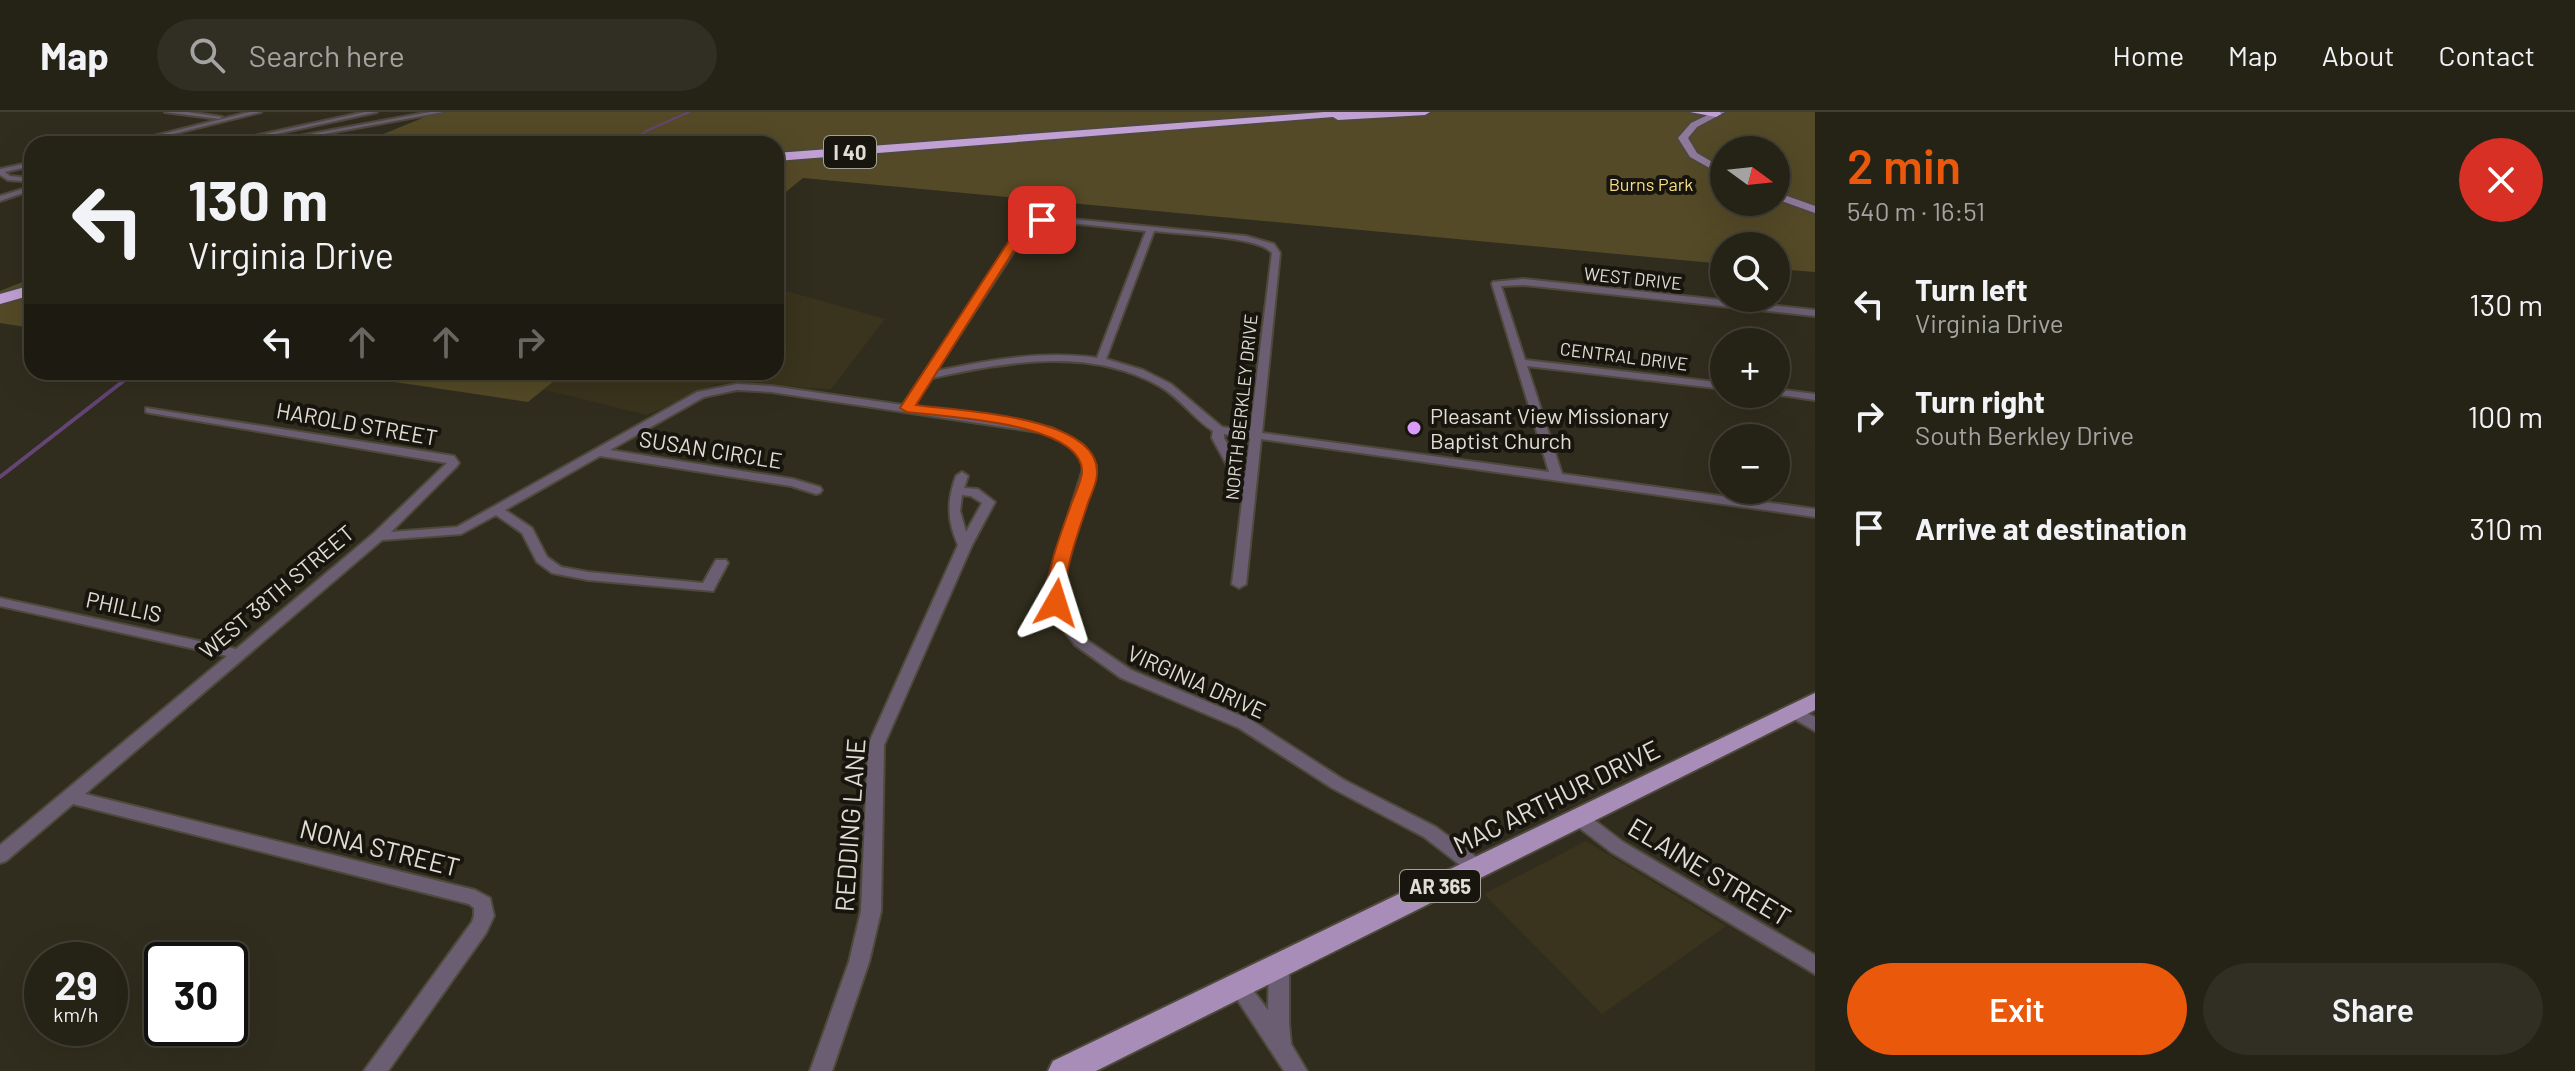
<!DOCTYPE html>
<meta charset="utf-8">
<style>
body{margin:0;font-family:Barlow,sans-serif;background:#312f23;color:#f1f3f6;height:100vh;display:flex;flex-direction:column;font-size:30px;white-space:nowrap}
*{box-sizing:border-box;margin:0}
p{font-size:26px;color:#a3a4a1}
.icon{flex:none;width:44px;height:44px;fill:none;stroke:currentColor;stroke-width:2;stroke-linecap:round;stroke-linejoin:round}
.map{position:relative;flex:1;overflow:hidden}
.panel{display:flex;flex-direction:column;background:#252216;width:760px}
.panel>*{flex:none}
.banner{position:absolute;left:24px;top:24px;width:760px;height:244px;border-radius:24px;box-shadow:0 8px 32px #0002,0 0 0 2px #423f35;background:#252216;color:#f1f3f6;overflow:hidden}
.needle{width:52px;rotate:105deg}
.tools{position:absolute;left:1710px;top:24px;display:grid;gap:16px}
.tools a{display:grid;place-items:center;width:80px;height:80px;border-radius:50%;background:#252216;box-shadow:0 8px 32px #0002,0 0 0 2px #423f35;font-size:40px}
.speed{position:absolute;left:24px;top:830px;display:flex;gap:16px;font-size:40px;font-weight:700;text-align:center}
.speed>*{display:grid;place-content:center;width:104px;height:104px;border-radius:50%;background:#252216;box-shadow:0 8px 32px #0002,0 0 0 2px #423f35;line-height:1}
.speed small{font-size:20px;font-weight:400}
.speed .limit{border:4px solid #111;border-radius:12px;background:#fff;color:#111}
.pin{position:absolute;display:grid;place-items:center;width:68px;height:68px;color:#fff;margin:-34px;border-radius:16px;box-shadow:0 4px 12px #0006}
.me{position:absolute;width:88px;margin:-44px;rotate:6deg;stroke-linejoin:round;filter:drop-shadow(0 0 6px #0008)}
.turn{display:flex;align-items:center;gap:28px;height:168px;padding:0 32px;font-size:36px}
.turn .icon{width:104px;height:104px;stroke-width:2.5}
.turn b{display:block;font-size:56px;line-height:68px}
.lanes{display:flex;align-items:center;height:76px;padding:0 32px;background:#0003;justify-content:center;gap:40px;direction:ltr}
.lanes .off{opacity:.35}
.round{display:grid;place-items:center;flex:none;width:84px;height:84px;border-radius:42px;background:#312f23}
.summary{display:flex;align-items:center;justify-content:space-between;height:136px;padding:0 32px}
h1{font-size:48px;font-weight:600;line-height:60px;color:#ea580c}
.action{display:flex;gap:16px;margin-top:auto;padding:16px 32px}
.action a{flex:1;height:92px;border-radius:48px;background:#ea580c;color:#fff;font-size:32px;font-weight:600;line-height:92px;text-align:center}
.action a+a{background:#312f23;color:#f1f3f6}
ul{padding:0;list-style:none}
li{display:flex;align-items:center;gap:24px;height:112px;padding:0 32px}
li div{flex:1}
li b{display:block;font-size:30px}
li em{font-style:normal}
header{display:flex;align-items:center;gap:48px;box-sizing:border-box;height:112px;padding:0 40px;background:#252216;border-bottom:2px solid #423f35}
header strong{font-size:38px}
nav{display:flex;gap:44px;margin-inline-start:auto;font-size:28px}
.search{width:560px;height:72px;background:#312f23;display:flex;align-items:center;gap:20px;box-sizing:border-box;padding:0 28px;border-radius:44px;color:#a3a4a1;font-size:30px}
main{display:flex;flex:1;min-height:0}
.map>svg:first-child{display:block}
.built{fill:#3a331d}
.green{fill:#544a27;fill-rule:evenodd}
.lines{fill:none;stroke-linecap:round;stroke-linejoin:round}
.stream-far1{stroke:#644574;stroke-width:2}
.stream{stroke:#644574;stroke-width:4}
.street-casing{stroke:#4d493b;stroke-width:4}
.secondary-casing{stroke:#4d493b;stroke-width:4}
.primary-casing{stroke:#4d493b;stroke-width:4}
.highway-casing{stroke:#4d493b;stroke-width:4}
.street{fill:#6b5e73;fill-rule:evenodd}
.secondary{fill:#8e799a;fill-rule:evenodd}
.primary{fill:#a98db9;fill-rule:evenodd}
.highway{fill:#c1a0d4;fill-rule:evenodd}
.route{fill:#ea580c;stroke:#983908;stroke-width:2}
.poi-dot{fill:#d89bf8;stroke:#17150e;stroke-width:3}
.labels{text-anchor:middle;dominant-baseline:central;stroke-width:8;stroke-linejoin:round;paint-order:stroke}
.far-park-label{font-size:18px;fill:#f7dd84;stroke:#17150e}
.far-street-label{font-size:18px;fill:#e0ded4;stroke:#17150e}
.shield{fill:#17150e;stroke:#a4a299;stroke-width:2}
.shield-label{font-size:20px;font-weight:bold;fill:#e0ded4}
.poi-label{font-size:22px;fill:#e0ded4;stroke:#17150e;text-anchor:start}
.street-label{font-size:22px;fill:#e0ded4;stroke:#17150e}
.near-street-label{font-size:26px;fill:#e0ded4;stroke:#17150e}
</style>
<header>
<strong>Map</strong>
<div class="search"><svg class="icon" aria-label="search" viewBox="0 0 24 24"><circle cx="10" cy="10" r="6"/><path d="M15 15l6 6"/></svg>Search here</div>
<nav><a>Home</a><a>Map</a><a>About</a><a>Contact</a></nav>
</header>
<main>
<div class="map">
<svg width="1815" height="959" viewBox="0 0 1815 959">
<rect width="100%" height="100%" fill="#312d1e"/>
<!-- built -->
<path class="built" d="M 776,176 L 885,207 L 831,277 L 716,272 L 647,303 L 520,272 L 538,260 L 776,260 Z
M 1586,729 L 1726,814 L 1602,902 L 1484,782 Z"/>
<!-- green -->
<path class="green" d="M 437,0 L 1815,0 L 1815,160 L 1776,157 L 1776,134 L 1724,134 L 1724,152 L 803,66 L 776,88 L 776,32 L 359,32 ZM 1724,38 L 1776,38 L 1776,90 L 1724,90 Z
M 32,166 L 32,216 L 0,211 L 0,179 Z
M 328,260 L 565,260 L 528,290 Z"/>
<g class="lines">
<!-- stream-far1 -->
<path class="stream-far1" d="M 634,32 L 633,29 L 646,19 L 689,0"/>
<!-- stream -->
<path class="stream" d="M 0,365 L 135,260"/>
<!-- street casing -->
<g class="street-casing">
<path id="street" d="M 165,0 L 187,0 L 222,5 L 219,7 Z
M 250,0 L 261,0 L 133,32 L 122,32 Z
M 365,0 L 377,0 L 230,32 L 218,32 Z
M 430,0 L 443,0 L 270,32 L 256,32 Z
M 32,50 L 32,54 L 5,60 L 10,64 L 32,66 L 32,70 L 8,68 L 0,63 L 0,57 Z
M 32,74 L 32,78 L 0,89 L 0,84 Z
M 1061,106 L 1246,124 L 1274,132 L 1280,141 L 1262,321 L 1549,360 L 1492,172 L 1493,170 L 1523,167 L 1815,198 L 1815,204 L 1523,173 L 1501,174 L 1525,248 L 1724,271 L 1724,277 L 1527,254 L 1562,362 L 1815,397 L 1815,405 L 1261,327 L 1246,472 L 1239,476 L 1232,472 L 1243,382 L 1212,326 L 1213,319 C 1194,307 1181,287 1161,275 C 1090,234 1008,250 932,266 L 913,295 L 1052,316 L 1083,333 L 1096,354 L 1061,471 L 1067,503 L 1085,527 L 1131,558 L 1251,608 L 1344,668 L 1436,715 L 1483,750 L 1485,755 L 1483,760 L 1476,762 L 1469,760 L 1424,725 L 1332,676 L 1239,616 L 1121,566 L 1075,533 L 1053,504 L 1047,471 L 1084,354 C 1077,336 1063,328 1045,321 L 771,280 L 737,278 L 704,285 L 610,338 L 793,367 L 820,375 L 822,378 L 820,381 L 816,382 L 791,374 L 600,344 L 505,398 L 532,416 L 547,445 L 561,455 L 588,460 L 703,471 L 716,448 L 726,448 L 728,451 L 713,479 L 588,468 L 552,461 L 537,450 L 522,421 L 496,403 L 461,422 L 382,428 L 85,682 L 475,778 L 490,786 L 494,804 L 486,821 L 388,959 L 364,959 L 472,810 L 474,804 L 474,796 L 469,792 L 73,692 L 6,749 L 0,751 L 0,733 L 227,544 L 0,494 L 0,486 L 236,537 L 374,421 L 447,351 L 150,301 L 146,300 L 146,296 L 454,344 L 459,351 L 457,354 L 391,420 L 457,415 L 697,280 L 737,272 L 771,274 L 903,293 L 1025,109 ZM 1061,110 L 1146,119 L 1097,246 C 1043,238 989,248 936,259 L 1031,113 ZM 1154,119 C 1177,122 1260,124 1272,141 L 1250,319 L 1222,315 L 1171,272 L 1143,258 L 1106,247 ZM 1224,322 L 1250,326 L 1245,364 L 1224,326 Z
M 1776,277 L 1815,282 L 1815,288 L 1772,282 L 1776,282 Z
M 962,360 L 968,364 L 964,376 L 978,377 L 995,390 L 972,433 L 884,633 L 881,799 L 869,850 L 832,959 L 810,959 L 849,850 L 861,799 L 868,633 L 958,433 C 947,408 947,389 956,364 ZM 962,383 L 971,384 L 982,391 L 966,420 L 960,399 Z
M 1795,595 L 1815,605 L 1815,619 L 1789,604 L 1787,600 L 1789,596 Z
M 1579,699 L 1585,701 L 1623,730 L 1815,843 L 1815,862 L 1611,740 L 1573,711 L 1570,706 L 1573,701 Z
M 1279,846 L 1286,849 L 1289,855 L 1289,911 L 1291,932 L 1307,959 L 1284,959 L 1229,875 L 1232,869 L 1239,866 L 1246,869 L 1268,898 L 1269,855 L 1272,849 Z"/>
</g>
<!-- secondary casing -->
<g class="secondary-casing">
<path id="secondary" d="M 1714,0 L 1725,0 L 1697,15 L 1688,26 L 1697,41 L 1724,57 L 1724,64 L 1690,45 L 1678,26 L 1691,11 Z
M 1776,80 L 1815,94 L 1815,101 L 1776,87 Z"/>
</g>
<!-- primary casing -->
<g class="primary-casing">
<path id="primary" d="M 1815,581 L 1815,598 L 1096,959 L 1048,959 L 1053,949 Z"/>
</g>
<!-- highway casing -->
<g class="highway-casing">
<path id="highway" d="M 1324,0 L 1430,0 L 1425,3 L 1338,8 L 1333,5 L 776,49 L 776,41 Z
M 1690,0 L 1720,0 L 1721,2 L 1716,5 Z
M 32,173 L 32,183 L 0,192 L 0,182 Z"/>
</g>
<!-- street -->
<use href="#street" class="street"/>
<!-- secondary -->
<use href="#secondary" class="secondary"/>
<!-- primary -->
<use href="#primary" class="primary"/>
<!-- highway -->
<use href="#highway" class="highway"/>
</g>
<!-- route -->
<path class="route" d="M 1042,105 L 1047,108 L 1028,116 L 916,293 C 956,299 1101,303 1097,362 C 1097,371 1091,382 1088,391 C 1077,425 1064,456 1065,491 L 1056,497 L 1046,491 C 1047,455 1060,424 1072,390 C 1075,382 1081,370 1082,361 C 1085,310 943,305 907,300 L 900,296 L 1020,112 Z"/>
<!-- markers -->
<circle class="poi-dot" cx="1414" cy="316" r="8"/>
<g class="labels">
<!-- far-park labels -->
<g class="far-park-label">
<text x="1651" y="72">Burns Park</text>
</g>
<!-- far-street labels -->
<g class="far-street-label">
<text transform="translate(1633 166) rotate(6)">WEST DRIVE</text>
<text transform="translate(1624 244) rotate(7)">CENTRAL DRIVE</text>
<text transform="translate(1241 295) rotate(-84)">NORTH BERKLEY DRIVE</text>
</g>
<!-- shield labels -->
<g class="shield">
<rect x="824" y="24" width="52" height="32" rx="6"/>
<rect x="1400" y="758" width="80" height="32" rx="6"/>
</g>
<g class="shield-label">
<text x="850" y="40">I 40</text>
<text x="1440" y="774">AR 365</text>
</g>
<!-- poi labels -->
<g class="poi-label">
<text x="1430" y="303">Pleasant View Missionary<tspan x="1430" dy="25">Baptist Church</tspan></text>
</g>
<!-- street labels -->
<g class="street-label">
<text transform="translate(357 311) rotate(10)">HAROLD STREET</text>
<text transform="translate(711 337) rotate(9)">SUSAN CIRCLE</text>
<text transform="translate(276 479) rotate(-40)">WEST 38TH STREET</text>
<text transform="translate(124 494) rotate(12)">PHILLIS</text>
<text transform="translate(1197 569) rotate(24)">VIRGINIA DRIVE</text>
</g>
<!-- near-street labels -->
<g class="near-street-label">
<text transform="translate(1556 684) rotate(-26)">MAC ARTHUR DRIVE</text>
<text transform="translate(849 713) rotate(-86)">REDDING LANE</text>
<text transform="translate(380 735) rotate(14)">NONA STREET</text>
<text transform="translate(1710 759) rotate(31)">ELAINE STREET</text>
</g>
</g>
</svg>
<div class="tools">
<a><svg class="needle" viewBox="-14 -14 28 28"><path d="M0-13l5 13h-10z" fill="#e53935"/><path d="M0 13l5-13h-10z" fill="#a3a4a1"/></svg></a>
<a><svg class="icon" aria-label="search" viewBox="0 0 24 24"><circle cx="10" cy="10" r="6"/><path d="M15 15l6 6"/></svg></a>
<a>+</a>
<a>−</a>
</div>
<div class="speed"><div>29<small>km/h</small></div><div class="limit">30</div></div>
<div class="pin" style="left:1042px;top:108px;background:#d93025"><svg class="icon" aria-label="arrive" viewBox="0 0 24 24"><path d="M6 21V4h12l-3 4 3 4H6"/></svg></div>
<svg class="me" style="left:1056px;top:491px" viewBox="-20 -20 40 40"><path d="M0-17L14 15 0 8-14 15z" fill="#ea580c" stroke="#fff" stroke-width="4"/></svg>
<div class="banner">
<div class="turn"><svg class="icon" aria-label="left" viewBox="0 0 24 24"><path d="M17 20v-9H6M10 6l-5 5 5 5"/></svg><div><b>130 m</b>Virginia Drive</div></div>
<div class="lanes"><svg class="icon" aria-label="left" viewBox="0 0 24 24"><path d="M17 20v-9H6M10 6l-5 5 5 5"/></svg><svg class="icon off" aria-label="ahead" viewBox="0 0 24 24"><path d="M12 20V5M6 11l6-6 6 6"/></svg><svg class="icon off" aria-label="ahead" viewBox="0 0 24 24"><path d="M12 20V5M6 11l6-6 6 6"/></svg><svg class="icon off" aria-label="right" viewBox="0 0 24 24"><path d="M7 20v-9h11M14 6l5 5-5 5"/></svg></div>
</div>
</div>
<section class="panel">
<div class="summary"><div><h1>2 min</h1><p>540 m · 16:51</p></div><a class="round" style="background:#d93025;color:#fff"><svg class="icon" aria-label="close" viewBox="0 0 24 24"><path d="M6 6l12 12M18 6L6 18"/></svg></a></div>
<ul>
<li><svg class="icon" aria-label="left" viewBox="0 0 24 24"><path d="M17 20v-9H6M10 6l-5 5 5 5"/></svg><div><b>Turn left</b><p>Virginia Drive</p></div><em>130 m</em></li>
<li><svg class="icon" aria-label="right" viewBox="0 0 24 24"><path d="M7 20v-9h11M14 6l5 5-5 5"/></svg><div><b>Turn right</b><p>South Berkley Drive</p></div><em>100 m</em></li>
<li><svg class="icon" aria-label="arrive" viewBox="0 0 24 24"><path d="M6 21V4h12l-3 4 3 4H6"/></svg><div><b>Arrive at destination</b></div><em>310 m</em></li>
</ul>
<div class="action"><a>Exit</a><a>Share</a></div>
</section>
</main>
